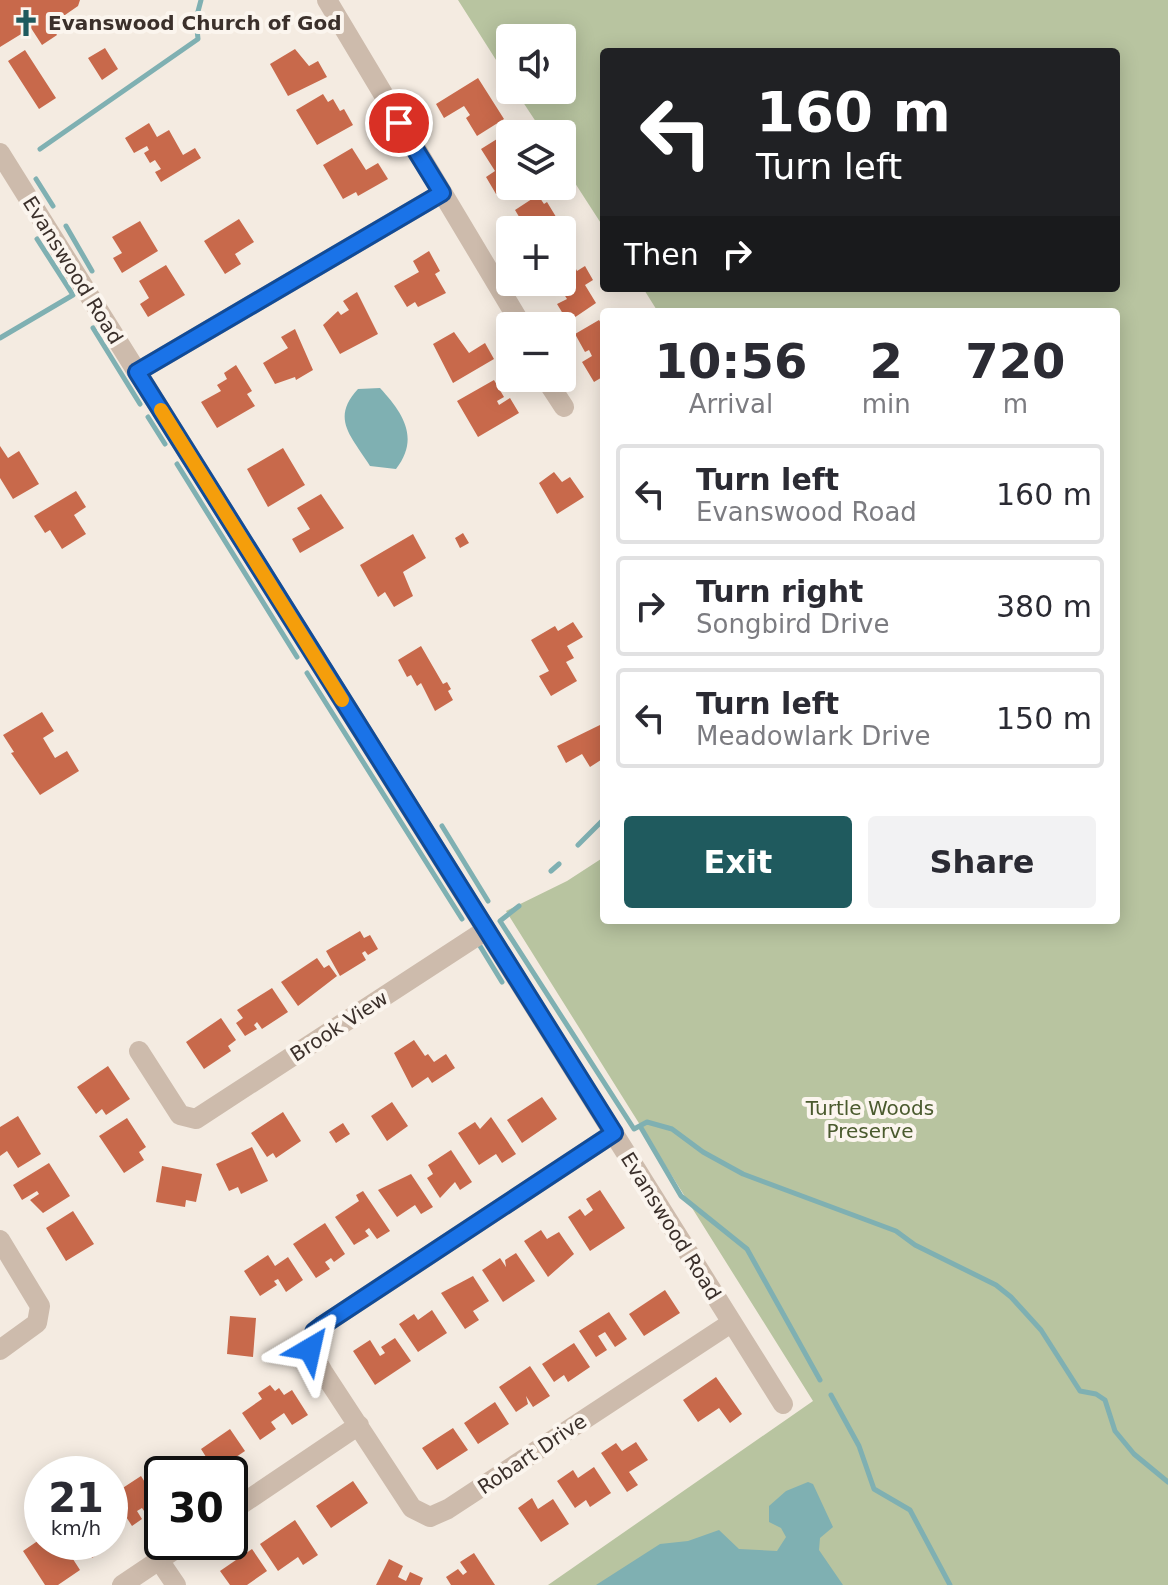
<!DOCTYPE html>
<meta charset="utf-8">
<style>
body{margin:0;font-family:"DejaVu Sans",sans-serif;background:#f2f2f3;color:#2b2b33;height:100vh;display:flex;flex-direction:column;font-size:30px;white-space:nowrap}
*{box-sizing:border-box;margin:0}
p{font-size:26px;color:#7c7c81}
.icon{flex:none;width:44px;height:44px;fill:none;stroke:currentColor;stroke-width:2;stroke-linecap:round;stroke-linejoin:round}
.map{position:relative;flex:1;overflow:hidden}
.sheet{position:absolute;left:600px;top:308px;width:520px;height:616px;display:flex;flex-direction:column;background:#fff;border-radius:8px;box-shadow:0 4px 20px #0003}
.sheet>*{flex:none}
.guide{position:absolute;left:600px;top:48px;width:520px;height:244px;border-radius:8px;box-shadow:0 4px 20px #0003;background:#202124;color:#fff;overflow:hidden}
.buttons{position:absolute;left:496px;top:24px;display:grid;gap:16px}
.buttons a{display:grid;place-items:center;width:80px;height:80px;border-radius:8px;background:#fff;box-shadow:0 4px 20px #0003;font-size:40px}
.speed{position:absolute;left:24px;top:1456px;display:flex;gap:16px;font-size:40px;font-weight:700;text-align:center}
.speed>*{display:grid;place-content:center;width:104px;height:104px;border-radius:50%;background:#fff;box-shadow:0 4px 20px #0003;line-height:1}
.speed small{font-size:20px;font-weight:400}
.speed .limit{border:4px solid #111;border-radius:12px;background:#fff;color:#111}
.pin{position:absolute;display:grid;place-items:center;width:68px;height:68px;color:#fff;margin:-34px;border:4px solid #fff;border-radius:50%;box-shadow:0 2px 8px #0007}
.me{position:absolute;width:88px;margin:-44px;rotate:36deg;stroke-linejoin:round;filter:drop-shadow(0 0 6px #0008)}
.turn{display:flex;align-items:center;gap:28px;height:168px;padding:0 24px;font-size:36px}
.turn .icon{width:104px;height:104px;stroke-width:2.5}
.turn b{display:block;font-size:56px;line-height:68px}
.then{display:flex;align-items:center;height:76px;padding:0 24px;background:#0003;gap:16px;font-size:30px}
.eta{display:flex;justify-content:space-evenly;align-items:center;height:136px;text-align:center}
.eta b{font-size:48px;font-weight:600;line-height:56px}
.action{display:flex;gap:16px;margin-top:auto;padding:16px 24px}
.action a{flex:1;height:92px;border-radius:8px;background:#1f5a5e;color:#fff;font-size:32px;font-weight:600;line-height:92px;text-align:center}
.action a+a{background:#f2f2f3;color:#2b2b33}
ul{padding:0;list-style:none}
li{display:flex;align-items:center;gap:24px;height:100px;margin:0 16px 12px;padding:0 8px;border:4px solid #e1e1e2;border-radius:8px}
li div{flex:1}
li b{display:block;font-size:30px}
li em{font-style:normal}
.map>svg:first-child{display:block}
.green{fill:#b8c4a0}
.water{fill:#7fb0b2}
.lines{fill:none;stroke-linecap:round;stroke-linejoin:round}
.stream{stroke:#7fb0b2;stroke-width:5}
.building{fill:#c8694b}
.minor{stroke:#cdbbac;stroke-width:20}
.route-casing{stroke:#114b97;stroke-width:20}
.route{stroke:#1a73e8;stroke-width:14}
.slow{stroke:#f59e0b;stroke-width:14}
.labels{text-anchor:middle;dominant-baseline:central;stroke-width:8;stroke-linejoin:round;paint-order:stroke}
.poi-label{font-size:20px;font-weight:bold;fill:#3b302b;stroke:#fbf5ee;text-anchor:start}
.street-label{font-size:20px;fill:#3b302b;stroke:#fbf5ee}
.park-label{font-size:20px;fill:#4a5a2e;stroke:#fbf5ee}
</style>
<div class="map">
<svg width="1168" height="1585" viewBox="0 0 1168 1585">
<rect width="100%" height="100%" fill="#f4ebe1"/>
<!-- green -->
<path class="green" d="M 458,0 L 1168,0 L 1168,1585 L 548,1585 L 813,1401 L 506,911 L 567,881 L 604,857 L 604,920 L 1116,920 L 1116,312 L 658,312 L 643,288 L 1116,288 L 1116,52 L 604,52 L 604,228 L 562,163 L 562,134 L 544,134 L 515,90 L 562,90 L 562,38 L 510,38 L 510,82 Z"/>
<!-- water -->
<path class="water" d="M 380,388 C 403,413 420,438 396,469 L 370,466 C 352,437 330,419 358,389 Z
M 808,1482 L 813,1484 L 833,1527 L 820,1538 L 819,1550 L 843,1585 L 596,1585 L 660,1544 L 688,1541 L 719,1530 L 739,1549 L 777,1551 L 786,1537 L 781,1528 L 769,1522 L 769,1506 L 786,1491 Z"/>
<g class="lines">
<!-- stream -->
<path class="stream" d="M 40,149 L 198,39 L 196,19 L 201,0
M 36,179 L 53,206
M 66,226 L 92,271
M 93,328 L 140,404
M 0,338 L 73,295 L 37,239
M 148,417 L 165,444
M 177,464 L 297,657
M 307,673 L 462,919
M 442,826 L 488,901
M 578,845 L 604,819
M 551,871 L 559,864
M 519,906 L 500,921 L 634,1129 L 647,1122 L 672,1129 L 703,1152 L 743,1174 L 896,1231 L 915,1245 L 996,1285 L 1011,1297 L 1041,1330 L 1080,1391 L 1096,1394 L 1105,1400 L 1115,1431 L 1134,1454 L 1168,1482
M 480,946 L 502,982
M 640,1126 L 681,1196 L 747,1249 L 820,1380
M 831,1395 L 859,1446 L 874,1489 L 910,1510 L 950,1585"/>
</g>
<!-- building -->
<path class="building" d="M 0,0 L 80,0 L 78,6 L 65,15 L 66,17 L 50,24 L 57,35 L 42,45 L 31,28 L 0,47 Z
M 105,48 L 118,69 L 102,80 L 88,58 Z
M 295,49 L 309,66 L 318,61 L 327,77 L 288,96 L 270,64 Z
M 25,50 L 56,98 L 39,109 L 8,61 Z
M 478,78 L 504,119 L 477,136 L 466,118 L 470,115 L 464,106 L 444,118 L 436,104 Z
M 323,94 L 328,102 L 333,99 L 340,111 L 344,109 L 353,125 L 317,145 L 296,110 Z
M 149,123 L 157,137 L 169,130 L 183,155 L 195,148 L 201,158 L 161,182 L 155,172 L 161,169 L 155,160 L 150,163 L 144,153 L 149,150 L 147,146 L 134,153 L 125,138 Z
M 505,134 L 510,143 L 510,185 L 496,194 L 486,177 L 495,171 L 481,149 Z
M 352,148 L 366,170 L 378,163 L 388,179 L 358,196 L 356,192 L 343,199 L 323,165 Z
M 538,195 L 544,204 L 547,202 L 564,230 L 527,230 L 515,210 Z
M 239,219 L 254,242 L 235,254 L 241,264 L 225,274 L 204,241 Z
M 140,221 L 158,251 L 122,273 L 113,258 L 122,253 L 112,237 Z
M 429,251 L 440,271 L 435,274 L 446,293 L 418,307 L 415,302 L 407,307 L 394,286 L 419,272 L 413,261 Z
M 573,263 L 577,271 L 585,266 L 593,280 L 585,285 L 596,303 L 568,322 L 557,304 L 567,299 L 562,291 L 554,295 L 548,286 L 550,282 L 562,282 L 562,269 Z
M 166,265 L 185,295 L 148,317 L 140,304 L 149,298 L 139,281 Z
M 357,292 L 378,334 L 340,354 L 323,325 L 338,311 L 341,315 L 349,310 L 343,301 Z
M 599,320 L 604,328 L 604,376 L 594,382 L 582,362 L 592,356 L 589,350 L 585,352 L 575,334 Z
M 295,329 L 313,370 L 296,380 L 295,377 L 275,384 L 263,363 L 288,348 L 281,337 Z
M 454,332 L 469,353 L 485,343 L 494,359 L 453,383 L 433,344 Z
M 236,365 L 252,391 L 247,394 L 255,406 L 217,428 L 201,402 L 221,391 L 217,385 L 227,379 L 224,373 Z
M 494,380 L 504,397 L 497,401 L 499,405 L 510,398 L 519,413 L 478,437 L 457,401 Z
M 0,446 L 8,458 L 19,451 L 39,484 L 13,499 L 0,478 Z
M 283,448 L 305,485 L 268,507 L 247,469 Z
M 554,472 L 562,482 L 570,477 L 584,497 L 557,514 L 539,483 Z
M 76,491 L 86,507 L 74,515 L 86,534 L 62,549 L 50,530 L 45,533 L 34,516 Z
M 321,494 L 344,528 L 300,553 L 292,539 L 310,529 L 297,508 Z
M 463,533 L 469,543 L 460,548 L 455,538 Z
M 413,534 L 426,558 L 403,572 L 413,596 L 394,607 L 385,592 L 378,597 L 360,565 Z
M 573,622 L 583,637 L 567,646 L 574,658 L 566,662 L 577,681 L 551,696 L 539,676 L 549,671 L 531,640 L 555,626 L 558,631 Z
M 421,646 L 443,684 L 447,682 L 451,689 L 448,691 L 453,700 L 435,711 L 421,683 L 417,686 L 411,675 L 407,677 L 398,660 Z
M 42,712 L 54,731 L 43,738 L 55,758 L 67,751 L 79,771 L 40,795 L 11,753 L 14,752 L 3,735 Z
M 602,724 L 604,758 L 590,767 L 582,754 L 566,763 L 557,746 Z
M 360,931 L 364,938 L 370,935 L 378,949 L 368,955 L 365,951 L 362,953 L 366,960 L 340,976 L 326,951 Z
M 317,958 L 324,968 L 329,965 L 337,976 L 298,1006 L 281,982 Z
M 272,988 L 288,1012 L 262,1029 L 257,1022 L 254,1025 L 257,1029 L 245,1036 L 236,1023 L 243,1018 L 237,1010 Z
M 221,1018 L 236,1040 L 228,1046 L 231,1051 L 204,1069 L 186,1042 Z
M 414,1040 L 425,1056 L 428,1054 L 434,1062 L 446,1054 L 455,1068 L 432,1083 L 428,1077 L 412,1088 L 394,1053 Z
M 108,1066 L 130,1099 L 106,1115 L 102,1109 L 96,1114 L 77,1087 Z
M 542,1097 L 557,1119 L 522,1143 L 507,1120 Z
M 392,1102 L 408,1126 L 387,1141 L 371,1116 Z
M 283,1112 L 301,1141 L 276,1158 L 273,1153 L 267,1157 L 251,1133 Z
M 18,1116 L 41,1154 L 18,1168 L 7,1151 L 0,1156 L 0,1127 Z
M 491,1117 L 516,1154 L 502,1163 L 496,1154 L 479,1165 L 458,1133 L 475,1122 L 480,1129 Z
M 127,1118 L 146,1147 L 139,1152 L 144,1160 L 124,1173 L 99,1136 Z
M 343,1123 L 350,1134 L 336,1143 L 329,1132 Z
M 252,1147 L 268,1181 L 241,1194 L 238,1187 L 229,1191 L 216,1164 Z
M 451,1150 L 472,1182 L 460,1190 L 455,1182 L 440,1198 L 427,1178 L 433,1174 L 428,1165 Z
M 49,1163 L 70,1196 L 43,1213 L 30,1200 L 39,1194 L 37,1191 L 22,1200 L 13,1185 Z
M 162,1166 L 202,1174 L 196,1202 L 186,1200 L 185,1207 L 156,1202 Z
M 411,1174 L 433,1207 L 421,1214 L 415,1205 L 397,1217 L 378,1190 Z
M 600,1190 L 625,1228 L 590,1251 L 568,1217 L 580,1209 L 585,1216 L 593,1210 L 586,1199 Z
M 363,1191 L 390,1231 L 377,1239 L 369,1228 L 365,1231 L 369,1236 L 354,1245 L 335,1217 L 359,1201 L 356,1195 Z
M 73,1211 L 94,1244 L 66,1261 L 46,1228 Z
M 325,1223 L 345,1254 L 334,1262 L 331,1258 L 325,1262 L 330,1269 L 316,1278 L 293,1244 Z
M 541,1230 L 547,1239 L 559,1232 L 574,1254 L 548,1277 L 524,1241 Z
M 516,1253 L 535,1281 L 503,1302 L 482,1270 L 500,1258 L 506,1267 L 505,1260 Z
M 268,1255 L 275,1266 L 288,1257 L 303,1280 L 286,1292 L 278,1279 L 274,1281 L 277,1285 L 260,1296 L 244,1271 Z
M 473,1276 L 489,1301 L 473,1311 L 479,1320 L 465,1329 L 441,1293 Z
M 665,1290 L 680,1313 L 644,1336 L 629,1314 Z
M 432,1310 L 447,1333 L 418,1352 L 399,1324 L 414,1314 L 418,1320 Z
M 609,1312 L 627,1339 L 615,1347 L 605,1332 L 598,1336 L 607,1350 L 596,1357 L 579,1331 Z
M 230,1316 L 256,1318 L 253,1357 L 227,1354 Z
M 395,1338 L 411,1361 L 375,1385 L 353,1351 L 370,1340 L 380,1356 L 385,1353 L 381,1347 Z
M 574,1343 L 590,1367 L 568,1382 L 564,1375 L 554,1382 L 542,1364 Z
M 530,1366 L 550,1396 L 533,1407 L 526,1396 L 528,1404 L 516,1412 L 499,1387 Z
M 716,1377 L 742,1414 L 730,1423 L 719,1408 L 698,1422 L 683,1400 Z
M 270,1385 L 275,1391 L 279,1388 L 284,1395 L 292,1390 L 308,1415 L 292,1425 L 284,1413 L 271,1422 L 276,1429 L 260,1440 L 242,1413 L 262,1399 L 258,1393 Z
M 495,1402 L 509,1424 L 478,1444 L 464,1423 Z
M 453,1428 L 468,1450 L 437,1470 L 422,1448 Z
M 230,1429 L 245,1451 L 215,1471 L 201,1449 Z
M 636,1442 L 648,1460 L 629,1472 L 638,1485 L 627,1492 L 601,1453 L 616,1443 L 622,1451 Z
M 191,1456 L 203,1474 L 164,1474 Z
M 594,1467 L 611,1493 L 590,1507 L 586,1500 L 575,1508 L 557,1481 L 573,1470 L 578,1478 Z
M 141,1476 L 162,1509 L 149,1518 L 142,1508 L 137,1511 L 142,1519 L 132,1526 L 112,1495 Z
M 353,1481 L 368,1503 L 331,1528 L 316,1506 Z
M 532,1498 L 538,1509 L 553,1499 L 569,1524 L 541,1542 L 518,1508 Z
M 295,1520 L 318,1555 L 303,1565 L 298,1557 L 278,1571 L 260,1544 Z
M 42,1538 L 51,1549 L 62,1542 L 80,1570 L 58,1585 L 45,1585 L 23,1551 Z
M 81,1542 L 100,1542 L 105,1549 L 92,1558 Z
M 252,1549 L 267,1571 L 247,1585 L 230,1585 L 220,1571 Z
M 474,1553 L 495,1585 L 451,1585 L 446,1577 L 458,1569 L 463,1575 L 467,1572 L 460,1562 Z
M 389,1559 L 403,1566 L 398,1577 L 406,1581 L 410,1572 L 423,1578 L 420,1585 L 376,1585 Z"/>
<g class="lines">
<!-- minor -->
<path class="minor" d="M 327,0 L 522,326
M 0,153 L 783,1404
M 137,372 L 442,193
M 545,378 L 564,407
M 139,1051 L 180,1115 L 196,1119 L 486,930
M 614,1133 L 323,1325 L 314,1332 L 310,1349 L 323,1372 L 412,1508 L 430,1517 L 448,1509 L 731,1323
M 0,1240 L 40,1306 L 37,1323 L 0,1350
M 230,1512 L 359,1425
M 159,1560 L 176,1585
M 122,1585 L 186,1542"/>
</g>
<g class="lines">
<!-- route casing -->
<g class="route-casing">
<path id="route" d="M 310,1349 L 314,1332 L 323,1325 L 614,1133 L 137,372 L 442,193 L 399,123"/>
</g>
<!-- route -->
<use href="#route" class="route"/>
<!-- slow -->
<path class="slow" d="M 161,410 L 342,700"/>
</g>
<!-- icons -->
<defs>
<g id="church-bare" transform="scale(2.16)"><path d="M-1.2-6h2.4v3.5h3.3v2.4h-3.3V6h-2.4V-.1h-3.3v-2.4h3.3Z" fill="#1f5a5e" stroke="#fbf5ee" stroke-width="2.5" paint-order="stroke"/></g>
</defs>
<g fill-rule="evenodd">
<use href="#church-bare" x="26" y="23"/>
</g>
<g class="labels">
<!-- poi labels -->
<g class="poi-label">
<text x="48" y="23">Evanswood Church of God</text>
</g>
<!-- street labels -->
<g class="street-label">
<text transform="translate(73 270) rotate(58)">Evanswood Road</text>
<text transform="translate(339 1026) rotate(-33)">Brook View</text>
<text transform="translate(671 1226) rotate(58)">Evanswood Road</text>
<text transform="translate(532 1454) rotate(-34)">Robart Drive</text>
</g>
<!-- park labels -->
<g class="park-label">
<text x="870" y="1108">Turtle Woods<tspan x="870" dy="23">Preserve</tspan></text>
</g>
</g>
</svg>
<div class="buttons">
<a><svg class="icon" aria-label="sound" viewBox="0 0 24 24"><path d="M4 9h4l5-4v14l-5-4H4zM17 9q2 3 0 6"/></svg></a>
<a><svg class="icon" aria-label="layers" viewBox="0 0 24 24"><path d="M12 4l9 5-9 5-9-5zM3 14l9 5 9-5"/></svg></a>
<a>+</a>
<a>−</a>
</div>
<div class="speed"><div>21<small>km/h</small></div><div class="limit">30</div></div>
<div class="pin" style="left:399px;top:123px;background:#d93025"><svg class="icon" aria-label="arrive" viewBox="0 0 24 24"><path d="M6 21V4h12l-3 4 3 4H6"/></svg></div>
<svg class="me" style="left:310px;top:1349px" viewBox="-20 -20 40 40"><path d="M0-17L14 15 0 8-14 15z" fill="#1a73e8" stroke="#fff" stroke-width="4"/></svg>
<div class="guide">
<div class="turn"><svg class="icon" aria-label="left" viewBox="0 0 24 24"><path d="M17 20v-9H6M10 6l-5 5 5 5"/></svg><div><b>160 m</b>Turn left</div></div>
<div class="then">Then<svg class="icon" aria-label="right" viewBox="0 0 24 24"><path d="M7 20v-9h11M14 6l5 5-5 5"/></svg></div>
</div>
<section class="sheet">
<div class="eta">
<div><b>10:56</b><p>Arrival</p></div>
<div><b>2</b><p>min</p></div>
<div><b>720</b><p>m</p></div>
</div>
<ul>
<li><svg class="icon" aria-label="left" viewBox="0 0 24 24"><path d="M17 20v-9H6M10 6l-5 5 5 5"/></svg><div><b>Turn left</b><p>Evanswood Road</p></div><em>160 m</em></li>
<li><svg class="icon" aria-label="right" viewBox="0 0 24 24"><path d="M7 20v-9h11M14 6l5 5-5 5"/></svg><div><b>Turn right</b><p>Songbird Drive</p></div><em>380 m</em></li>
<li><svg class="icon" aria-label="left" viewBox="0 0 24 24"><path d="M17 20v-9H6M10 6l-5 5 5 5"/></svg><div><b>Turn left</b><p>Meadowlark Drive</p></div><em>150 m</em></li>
</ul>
<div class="action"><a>Exit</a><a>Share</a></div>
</section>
</div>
